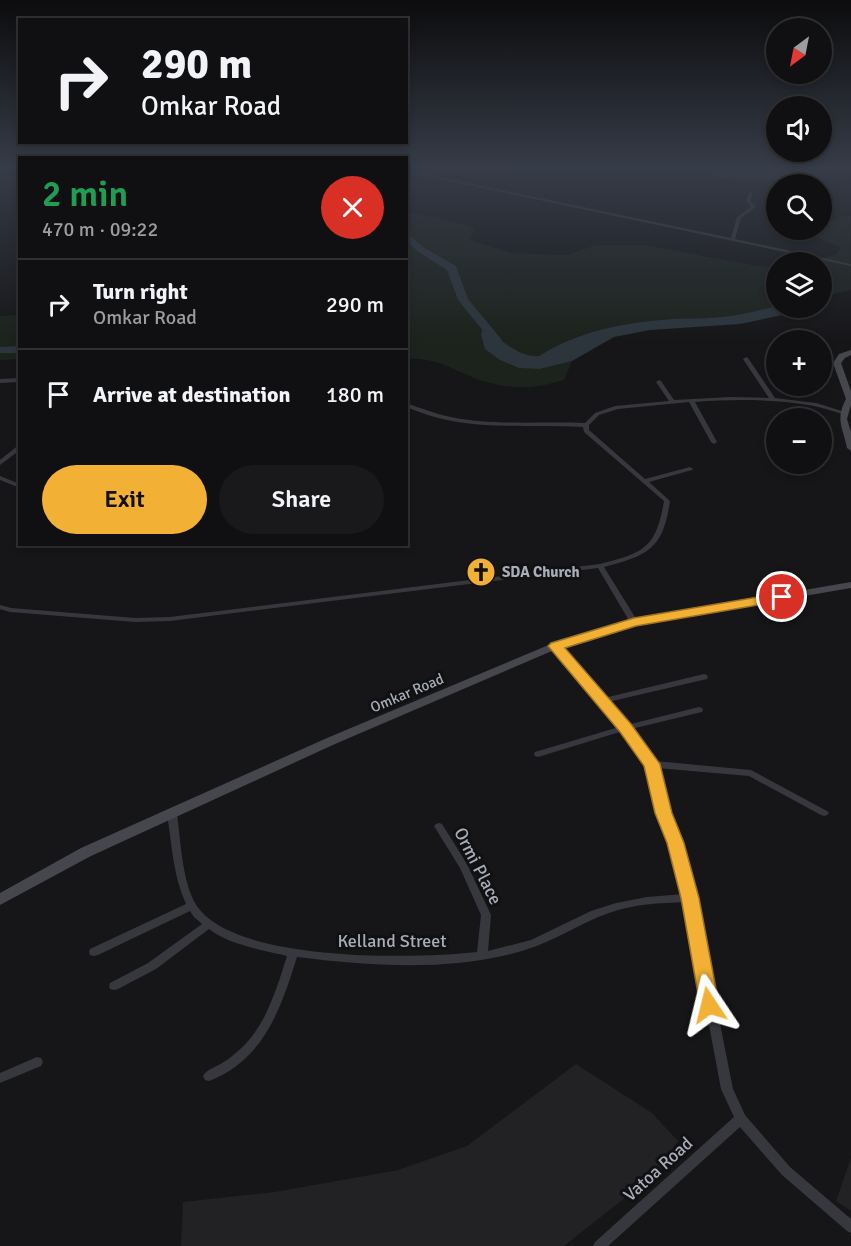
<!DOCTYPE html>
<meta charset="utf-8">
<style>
body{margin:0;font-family:Signika,sans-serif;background:#19191b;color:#f1f3f6;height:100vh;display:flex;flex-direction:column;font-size:22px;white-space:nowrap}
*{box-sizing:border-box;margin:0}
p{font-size:20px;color:#9c9d9f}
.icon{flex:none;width:33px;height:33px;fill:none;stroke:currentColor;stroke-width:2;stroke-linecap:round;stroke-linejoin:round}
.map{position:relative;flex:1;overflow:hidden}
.drawer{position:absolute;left:18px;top:156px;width:390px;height:390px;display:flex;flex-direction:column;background:#101012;border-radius:0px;box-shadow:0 3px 9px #0003,0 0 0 2px #303032}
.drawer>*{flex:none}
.hud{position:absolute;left:18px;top:18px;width:390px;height:126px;border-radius:0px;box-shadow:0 3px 9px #0003,0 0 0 2px #303032;background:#101012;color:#f1f3f6;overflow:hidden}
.needle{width:39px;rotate:212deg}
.buttons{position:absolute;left:766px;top:18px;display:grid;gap:12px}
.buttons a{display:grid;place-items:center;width:66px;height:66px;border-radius:50%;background:#101012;box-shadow:0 3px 9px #0003,0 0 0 2px #303032;font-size:30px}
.pin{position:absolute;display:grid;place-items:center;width:51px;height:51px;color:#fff;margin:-26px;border:3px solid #fff;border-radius:50%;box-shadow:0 2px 6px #0007}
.me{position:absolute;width:66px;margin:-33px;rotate:350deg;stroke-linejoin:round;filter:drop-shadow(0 0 4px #0008)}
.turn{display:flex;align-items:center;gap:21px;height:126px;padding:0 24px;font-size:27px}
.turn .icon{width:78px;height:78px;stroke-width:2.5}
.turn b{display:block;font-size:42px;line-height:51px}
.round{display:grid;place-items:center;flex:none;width:63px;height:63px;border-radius:32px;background:#19191b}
.overview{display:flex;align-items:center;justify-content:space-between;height:102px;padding:0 24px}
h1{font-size:36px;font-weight:600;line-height:45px;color:#1e9e55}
.action{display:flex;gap:12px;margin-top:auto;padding:12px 24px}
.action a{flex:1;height:69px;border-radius:36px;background:#f2b134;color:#111;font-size:24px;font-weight:600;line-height:69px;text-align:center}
.action a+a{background:#19191b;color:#f1f3f6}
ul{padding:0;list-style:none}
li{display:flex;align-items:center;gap:18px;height:90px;padding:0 24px;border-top:2px solid #303032}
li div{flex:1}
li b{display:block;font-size:22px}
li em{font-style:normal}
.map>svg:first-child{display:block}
.built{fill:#222225}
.green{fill:#1c231d}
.water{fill:#2c353c}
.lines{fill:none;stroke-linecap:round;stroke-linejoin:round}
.river{fill:#2c353c;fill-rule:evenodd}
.street{fill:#37383d;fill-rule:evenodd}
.secondary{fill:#45474d;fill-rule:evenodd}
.route{fill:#f2b134;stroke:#9d7322;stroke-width:1.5}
.labels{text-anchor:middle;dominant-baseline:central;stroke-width:6;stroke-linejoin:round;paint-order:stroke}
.poi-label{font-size:15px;font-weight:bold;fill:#a8adb8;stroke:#111113;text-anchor:start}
.street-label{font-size:15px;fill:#a8adb8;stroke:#111113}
.near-street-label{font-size:18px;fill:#a8adb8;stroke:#111113}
</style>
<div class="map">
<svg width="851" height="1246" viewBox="0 0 851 1246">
<rect width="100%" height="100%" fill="#161618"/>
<!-- built -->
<path class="built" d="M 576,1064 L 652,1113 L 678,1141 L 659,1171 L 564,1246 L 181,1246 L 183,1202 L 275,1192 L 398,1170 L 467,1146 Z
M 851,1158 L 851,1211 L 836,1201 Z"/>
<!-- green -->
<path class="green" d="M 406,212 L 441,218 L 474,228 L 470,240 L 511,253 L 567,255 L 596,245 L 645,245 L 757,266 L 777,267 L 777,306 C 759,310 742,315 723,318 C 706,319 688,318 672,319 C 626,322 578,331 539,356 C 518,358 500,338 483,327 L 540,369 L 572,361 L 564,380 C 537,388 518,390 491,383 C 460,376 441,356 407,359 Z
M 850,214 L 851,290 L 822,296 L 822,262 L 808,262 L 837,254 L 840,247 L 818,238 L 782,230 L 822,230 L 822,220 L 833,220 Z
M 19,315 L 19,359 L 0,360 L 0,316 Z"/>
<!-- water -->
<path class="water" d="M 701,167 L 747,169 L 829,167 C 818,170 810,176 798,178 C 777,182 715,184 701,167 Z
M 777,306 L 815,308 L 740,324 L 650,330 L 614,337 L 572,361 L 540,369 L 519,368 L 500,360 L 485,349 L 481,335 L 483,327 C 500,338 518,358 539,356 C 578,331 626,322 672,319 C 688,318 706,319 723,317 C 742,315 759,310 777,306 Z"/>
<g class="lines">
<!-- river -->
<path class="river" d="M 406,232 L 423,247 L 456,266 L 468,299 L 502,340 L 502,344 L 494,344 L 458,300 L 447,270 L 417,251 L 406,241 Z
M 20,346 L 20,353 L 0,353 L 0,347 Z"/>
<!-- street -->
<path class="street" d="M 406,170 L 731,238 L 737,217 L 751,207 L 746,201 L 749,193 L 751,192 L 753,193 L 750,201 L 756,207 L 741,218 L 735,239 L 851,264 L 851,266 L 406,172 Z
M 746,357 L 748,358 L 775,398 L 816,403 L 845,412 L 842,414 C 833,411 824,408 814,406 C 775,399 734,399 695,402 L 717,442 L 714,444 L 711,442 L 689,402 L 618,409 L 599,415 L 589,425 L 589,430 L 645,479 L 690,467 L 693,469 L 692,470 L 649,482 L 670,501 C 663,549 649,555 604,567 L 638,622 L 637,624 L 631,624 L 598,568 L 170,621 L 135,622 L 10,612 L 0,609 L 0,605 L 11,608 L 135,618 L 170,617 L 600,564 C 643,553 656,549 664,501 L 584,432 L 583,427 C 539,424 495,429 452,421 C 436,418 421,413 406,407 L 406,403 C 421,408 435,414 451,417 C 494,426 540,421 585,423 L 595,413 L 615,406 L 669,401 L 656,382 L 659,380 L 661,381 L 674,400 L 731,397 L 769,398 L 743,359 Z
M 20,378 L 20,382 L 0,383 L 0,379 Z
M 20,444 L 20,450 L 0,465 L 0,460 Z
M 0,476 L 20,484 L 20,488 L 0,480 Z
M 552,644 L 558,644 L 604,698 L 704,674 L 707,675 L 708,677 L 707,679 L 608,702 L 627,725 L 699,707 L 702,708 L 703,710 L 702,712 L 631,729 L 655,761 L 751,770 L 827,811 L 829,813 L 827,815 L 824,816 L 821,815 L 749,776 L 657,768 L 666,798 L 669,813 L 680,843 L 695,898 L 733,1089 L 745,1115 L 790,1167 L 851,1219 L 851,1233 L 847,1231 L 782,1175 L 740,1127 L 608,1246 L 593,1246 L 595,1242 L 734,1117 L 721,1089 L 686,902 C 660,903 633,904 609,913 C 580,923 555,941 525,950 C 453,972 370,966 297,957 C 281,1008 264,1060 209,1081 L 205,1080 L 203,1076 C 207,1069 216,1067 222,1063 C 228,1060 233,1055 238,1051 C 266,1027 276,990 287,956 C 265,951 227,944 209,929 L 156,969 L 118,989 L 114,990 L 110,989 L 109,986 L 110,983 L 148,963 L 202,924 L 194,917 L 190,911 L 98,955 L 94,956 L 90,955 L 89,952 L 90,949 L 186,904 C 173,876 172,845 167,814 L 169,812 L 172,811 L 175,812 L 177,814 C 181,841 182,889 200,910 C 243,962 414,959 477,952 L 481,915 L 460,868 L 434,826 L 436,824 L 439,823 L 442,824 L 467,864 L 491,915 L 488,951 L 531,940 L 591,911 L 616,903 L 647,897 L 684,894 L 670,843 L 659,813 L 658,798 L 648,765 L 623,731 L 538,757 L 535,756 L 534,754 L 535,752 L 619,727 L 552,648 L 551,646 Z
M 37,1057 L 41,1058 L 43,1062 L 41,1066 L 0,1083 L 0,1073 Z"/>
<!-- secondary -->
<path class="secondary" d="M 851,350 L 851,355 L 845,358 L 841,363 L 851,391 L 851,405 L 847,419 L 851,432 L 851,451 L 847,448 C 843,427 835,420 846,399 L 833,363 L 839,354 Z
M 851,582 L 851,588 L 635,625 L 559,648 L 335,744 L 91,856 L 0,905 L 0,893 L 81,848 L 327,738 L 551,644 L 634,619 Z"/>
</g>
<!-- sky -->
<linearGradient id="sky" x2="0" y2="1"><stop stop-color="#0c0c0d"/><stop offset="0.49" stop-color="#363c48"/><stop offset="1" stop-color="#363c48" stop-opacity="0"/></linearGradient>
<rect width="851" height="341" fill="url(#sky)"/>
<!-- route -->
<path class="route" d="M 782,593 L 787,594 L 789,597 L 787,600 L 636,626 L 565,648 L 631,724 L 660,764 L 672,813 L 684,843 L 699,898 L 719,1005 L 716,1011 L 709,1013 L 703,1011 L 700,1005 L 681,898 L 667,843 L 655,813 L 644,766 L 620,732 L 548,646 L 551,643 L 634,618 Z"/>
<!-- icons -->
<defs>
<g id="church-disc" transform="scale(1.5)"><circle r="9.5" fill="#f2b134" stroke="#111113"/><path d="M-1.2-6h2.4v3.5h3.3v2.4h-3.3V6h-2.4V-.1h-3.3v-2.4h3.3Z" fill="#111"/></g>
</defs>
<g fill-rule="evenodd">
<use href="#church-disc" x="481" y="572"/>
</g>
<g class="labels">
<!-- poi labels -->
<g class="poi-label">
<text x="502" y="572">SDA Church</text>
</g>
<!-- street labels -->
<g class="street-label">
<text transform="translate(407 693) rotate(-23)">Omkar Road</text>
</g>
<!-- near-street labels -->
<g class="near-street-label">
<text transform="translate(478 866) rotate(63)">Ormi Place</text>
<text x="392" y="941">Kelland Street</text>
<text transform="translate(658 1169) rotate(-42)">Vatoa Road</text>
</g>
</g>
</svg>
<div class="buttons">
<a><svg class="needle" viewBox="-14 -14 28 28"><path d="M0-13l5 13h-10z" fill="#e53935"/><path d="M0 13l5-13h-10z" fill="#9c9d9f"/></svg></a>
<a><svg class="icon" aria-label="sound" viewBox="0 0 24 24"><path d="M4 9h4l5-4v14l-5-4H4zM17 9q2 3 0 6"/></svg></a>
<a><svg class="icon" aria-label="search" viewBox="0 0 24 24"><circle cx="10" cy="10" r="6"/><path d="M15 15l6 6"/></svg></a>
<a><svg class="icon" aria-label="layers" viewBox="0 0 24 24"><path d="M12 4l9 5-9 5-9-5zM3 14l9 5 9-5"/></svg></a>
<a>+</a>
<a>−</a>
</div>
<div class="pin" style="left:782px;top:597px;background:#d93025"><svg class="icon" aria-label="arrive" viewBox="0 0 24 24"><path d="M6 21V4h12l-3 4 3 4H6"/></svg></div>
<svg class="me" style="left:709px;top:1005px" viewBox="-20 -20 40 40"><path d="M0-17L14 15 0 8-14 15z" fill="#f2b134" stroke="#fff" stroke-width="4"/></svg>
<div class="hud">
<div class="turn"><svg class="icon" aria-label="right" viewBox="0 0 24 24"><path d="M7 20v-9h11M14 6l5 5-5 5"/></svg><div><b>290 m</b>Omkar Road</div></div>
</div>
<section class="drawer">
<div class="overview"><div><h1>2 min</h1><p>470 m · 09:22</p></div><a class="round" style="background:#d93025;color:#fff"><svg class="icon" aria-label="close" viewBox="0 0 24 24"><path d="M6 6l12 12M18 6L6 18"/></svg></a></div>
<ul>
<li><svg class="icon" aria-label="right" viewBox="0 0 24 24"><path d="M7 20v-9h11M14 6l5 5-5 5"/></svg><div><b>Turn right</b><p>Omkar Road</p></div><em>290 m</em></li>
<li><svg class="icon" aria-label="arrive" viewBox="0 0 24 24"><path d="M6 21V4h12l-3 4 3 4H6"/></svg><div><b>Arrive at destination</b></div><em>180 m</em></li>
</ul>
<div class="action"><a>Exit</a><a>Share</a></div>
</section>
</div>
